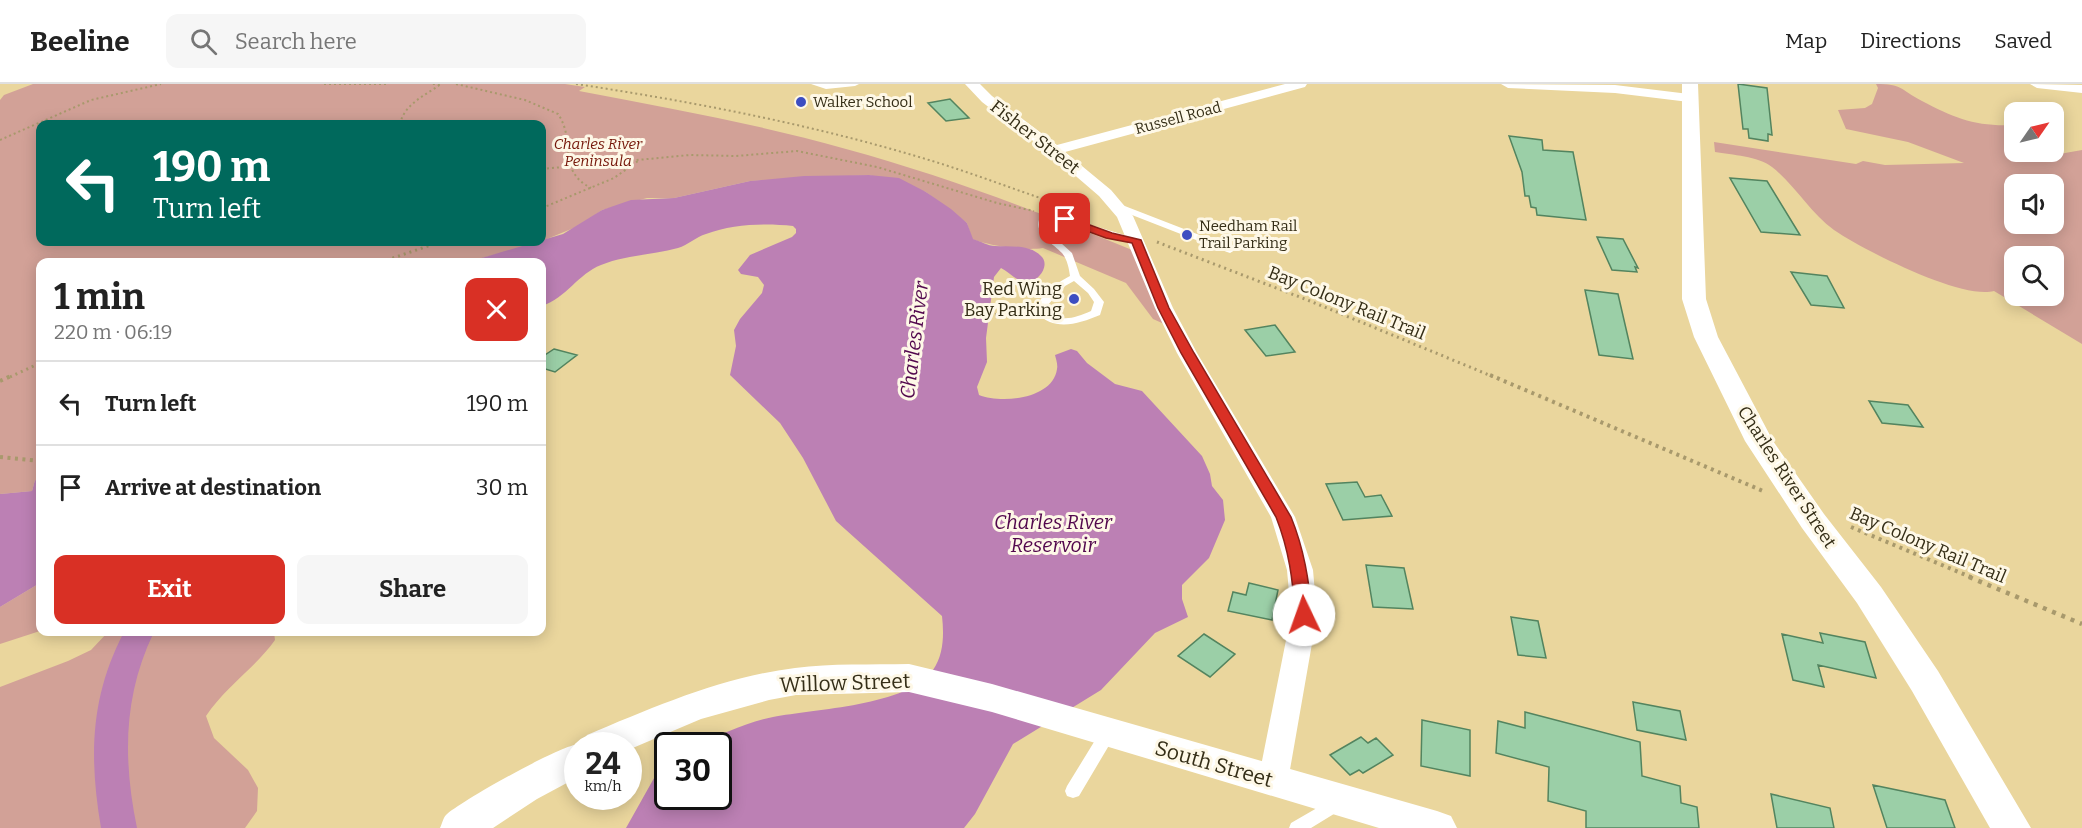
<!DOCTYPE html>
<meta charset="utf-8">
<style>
body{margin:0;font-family:Bitter,serif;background:#f6f6f6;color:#222;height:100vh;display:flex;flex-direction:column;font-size:22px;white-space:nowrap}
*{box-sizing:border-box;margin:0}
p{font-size:20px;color:#767676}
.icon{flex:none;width:33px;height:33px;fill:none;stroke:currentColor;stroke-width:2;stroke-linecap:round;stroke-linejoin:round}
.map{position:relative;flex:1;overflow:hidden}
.drawer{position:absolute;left:36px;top:174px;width:510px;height:378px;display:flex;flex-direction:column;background:#fff;border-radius:12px;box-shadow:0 3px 15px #0003}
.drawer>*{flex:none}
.guide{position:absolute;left:36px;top:36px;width:510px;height:126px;border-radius:12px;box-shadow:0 3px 15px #0003;background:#00695c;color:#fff;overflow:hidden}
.needle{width:39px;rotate:56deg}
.buttons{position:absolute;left:2004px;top:18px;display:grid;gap:12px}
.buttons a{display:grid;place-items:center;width:60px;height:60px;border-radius:12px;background:#fff;box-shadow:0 3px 15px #0003;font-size:30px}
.speed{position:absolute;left:564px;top:648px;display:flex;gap:12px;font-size:30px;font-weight:700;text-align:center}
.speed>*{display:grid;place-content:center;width:78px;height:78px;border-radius:50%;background:#fff;box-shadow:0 3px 15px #0003;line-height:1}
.speed small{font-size:15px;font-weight:400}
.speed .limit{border:3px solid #111;border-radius:9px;background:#fff;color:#111}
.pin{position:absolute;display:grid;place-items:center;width:51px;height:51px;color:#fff;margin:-26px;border-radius:12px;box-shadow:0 3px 9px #0006}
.me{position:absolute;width:66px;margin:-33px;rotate:357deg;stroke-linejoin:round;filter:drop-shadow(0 0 4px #0008)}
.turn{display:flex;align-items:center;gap:21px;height:126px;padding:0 18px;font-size:27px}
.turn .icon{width:78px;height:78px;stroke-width:2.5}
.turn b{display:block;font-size:42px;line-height:51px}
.round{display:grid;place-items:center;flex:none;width:63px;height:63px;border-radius:12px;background:#f6f6f6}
.summary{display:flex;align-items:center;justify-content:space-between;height:102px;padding:0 18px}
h1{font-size:36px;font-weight:700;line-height:45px}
.action{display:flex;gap:12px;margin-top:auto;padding:12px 18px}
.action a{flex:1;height:69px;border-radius:12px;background:#d93025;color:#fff;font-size:24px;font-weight:700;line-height:69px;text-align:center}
.action a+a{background:#f6f6f6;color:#222}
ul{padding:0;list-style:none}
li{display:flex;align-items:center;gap:18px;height:84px;padding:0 18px;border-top:2px solid #e0e0e0}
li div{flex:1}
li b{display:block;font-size:22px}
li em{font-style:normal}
header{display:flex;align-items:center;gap:36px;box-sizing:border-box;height:84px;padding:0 30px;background:#fff;border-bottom:2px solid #e0e0e0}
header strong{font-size:28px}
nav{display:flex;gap:33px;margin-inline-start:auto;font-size:21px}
.search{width:420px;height:54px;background:#f6f6f6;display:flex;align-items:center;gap:15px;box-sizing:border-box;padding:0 21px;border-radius:12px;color:#767676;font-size:22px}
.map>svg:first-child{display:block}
.green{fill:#d2a197;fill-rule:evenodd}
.water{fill:#bc80b4}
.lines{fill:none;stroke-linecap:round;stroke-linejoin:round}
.canal{fill:#bc80b4;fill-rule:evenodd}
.building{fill:#9bcfa7;stroke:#53845f;stroke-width:1.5}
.path-far3{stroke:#a8996c;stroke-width:2;stroke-dasharray:2 3;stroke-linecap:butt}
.path-far2{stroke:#a8996c;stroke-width:3;stroke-dasharray:2 4;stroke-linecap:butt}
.path-far1{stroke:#a8996c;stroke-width:4;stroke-dasharray:3 4.5;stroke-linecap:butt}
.path{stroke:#a8996c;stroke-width:4.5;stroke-dasharray:4 6;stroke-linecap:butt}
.service{fill:#fff;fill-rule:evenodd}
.minor{fill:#fff;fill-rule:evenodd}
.tertiary{fill:#fff;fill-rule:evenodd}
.route{fill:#d93025;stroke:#8d1f18;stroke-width:1.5}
.poi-dot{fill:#3d4ec1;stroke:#fef8e7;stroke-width:2}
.labels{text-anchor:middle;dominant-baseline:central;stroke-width:6;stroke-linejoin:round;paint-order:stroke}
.far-poi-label{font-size:15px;fill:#352e17;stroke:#fef8e7;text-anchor:start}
.far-street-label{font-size:15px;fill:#352e17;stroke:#fef8e7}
.far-park-label{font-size:15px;font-style:italic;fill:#751609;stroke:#fef8e7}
.street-label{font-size:18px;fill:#352e17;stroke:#fef8e7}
.poi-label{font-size:18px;fill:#352e17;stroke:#fef8e7;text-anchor:end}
.water-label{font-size:20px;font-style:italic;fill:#52074d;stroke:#fef8e7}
.near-street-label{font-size:21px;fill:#352e17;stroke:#fef8e7}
</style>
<header>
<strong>Beeline</strong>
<div class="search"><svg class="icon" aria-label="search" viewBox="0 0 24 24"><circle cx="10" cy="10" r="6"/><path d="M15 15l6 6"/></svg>Search here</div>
<nav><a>Map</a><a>Directions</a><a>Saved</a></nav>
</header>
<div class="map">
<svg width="2082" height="744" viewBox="0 0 2082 744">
<rect width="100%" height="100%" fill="#ead69d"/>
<!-- green -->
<path class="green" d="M 33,0 L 565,0 L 585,3 L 579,7 C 668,24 758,40 846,65 C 945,92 1042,129 1137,168 L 1171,243 L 1153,235 L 1126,199 L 1043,164 C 1024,167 990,162 972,155 L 967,139 L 926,108 L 869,91 L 750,97 L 674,114 L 647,114 L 602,126 L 581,141 L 542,157 L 542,40 L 40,40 L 40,158 L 541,158 L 468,178 L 40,178 L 40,398 L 35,396 L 32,407 L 0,410 L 0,16 L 4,11 Z
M 1876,0 C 1903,0 1899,5 1922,17 C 1954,34 1977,43 2014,41 L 2014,68 L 2023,68 L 2037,74 L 2082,66 L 2082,260 L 1994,207 C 1962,216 1863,166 1834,146 C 1810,129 1795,101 1772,83 C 1758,72 1732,71 1715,68 L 1714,58 L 1856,80 L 1863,77 L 1885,81 L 1964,79 L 1908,58 L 1846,45 L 1838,26 L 1865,24 L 1872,20 L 1878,4 ZM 2054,100 L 2054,140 L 2014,140 L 2014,100 ZM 2054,172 L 2054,212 L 2014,212 L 2014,172 Z
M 40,499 L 40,547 L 0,560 L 0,523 Z
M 108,548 L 274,548 L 275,556 C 255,584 225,603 206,632 L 214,654 L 248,686 L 258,704 L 257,727 L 245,744 L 0,744 L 0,603 L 68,577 L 91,566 Z"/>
<!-- water -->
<path class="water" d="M 869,91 L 899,94 L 926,108 L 951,125 L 967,139 L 973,155 C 980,157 988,162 995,162 C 1010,163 1029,160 1041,172 C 1051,181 1038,199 1026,198 C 1016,197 1009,188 1001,184 L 994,193 L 986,254 L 987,278 L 977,303 L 979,311 C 1002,320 1053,315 1057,285 C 1058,281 1056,275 1055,271 L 1071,265 L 1077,267 L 1087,279 L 1115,300 L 1142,307 L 1202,372 L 1210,390 L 1212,402 L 1223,416 L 1225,436 L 1209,474 L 1182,501 L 1182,515 L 1188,533 L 1155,549 L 1101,606 L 1013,660 L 975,730 L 964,744 L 626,744 L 667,671 L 668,712 L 718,712 L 718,662 L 694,661 C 720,652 746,638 773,633 C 814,625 908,622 933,586 C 944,570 944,550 942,532 L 836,437 L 803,374 L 780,339 L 730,291 L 736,262 L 734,246 L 740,235 L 762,209 L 764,201 L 758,193 L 741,190 L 738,186 L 750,171 L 792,153 L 796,149 L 796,145 L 793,142 C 765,139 733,140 706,150 C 696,153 688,161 678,164 C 653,171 625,171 601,181 C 578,190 566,214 542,222 L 542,178 L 468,178 L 563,150 L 602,126 L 631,116 L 674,114 L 750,97 L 804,92 Z
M 35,396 L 40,398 L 40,499 L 0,523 L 0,410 L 32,407 Z"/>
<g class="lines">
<!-- canal -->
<path class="canal" d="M 124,548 L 154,548 C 123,612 123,676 137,744 L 101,744 C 89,673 90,613 124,548 Z"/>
</g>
<!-- building -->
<path class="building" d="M 1738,0 L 1767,4 L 1772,51 L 1768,50 L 1768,57 L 1749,54 L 1748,45 L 1743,45 Z
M 950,15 L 969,34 L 946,37 L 928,19 Z
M 1509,52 L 1542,56 L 1543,66 L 1573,68 L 1586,136 L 1537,131 L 1536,124 L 1531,123 L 1529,112 L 1525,112 L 1522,88 Z
M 1730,94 L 1767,97 L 1800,151 L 1761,148 Z
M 1597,153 L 1623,155 L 1638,184 L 1635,183 L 1637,188 L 1612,186 Z
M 1791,188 L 1827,192 L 1844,224 L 1811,221 Z
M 1585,206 L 1618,210 L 1633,275 L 1599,271 Z
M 1275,241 L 1295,268 L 1266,272 L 1245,246 Z
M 554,265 L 577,271 L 555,288 L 542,284 L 542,273 Z
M 1869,317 L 1908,321 L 1923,343 L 1882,339 Z
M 1357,398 L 1365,413 L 1381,411 L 1392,432 L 1343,436 L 1326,400 Z
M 1366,481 L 1404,484 L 1413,525 L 1373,523 Z
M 1249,499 L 1278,506 L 1272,536 L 1228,527 L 1233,508 L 1246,511 Z
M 1511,533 L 1538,537 L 1546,574 L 1518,571 Z
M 1820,549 L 1865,558 L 1876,594 L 1818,581 L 1824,603 L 1793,596 L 1782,550 L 1823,559 Z
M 1204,550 L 1235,570 L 1210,593 L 1178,572 Z
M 1633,618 L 1680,627 L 1686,656 L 1637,646 Z
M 1525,628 L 1640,658 L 1642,692 L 1680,702 L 1681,719 L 1697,723 L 1699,744 L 1586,744 L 1586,727 L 1548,717 L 1549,683 L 1496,669 L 1498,637 L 1525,644 Z
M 1422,636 L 1470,646 L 1470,692 L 1421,682 Z
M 1361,653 L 1368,659 L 1376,654 L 1393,671 L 1363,689 L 1359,686 L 1350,691 L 1330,671 Z
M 1873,701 L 1945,716 L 1955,744 L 1887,744 Z
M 1771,710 L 1830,724 L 1834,744 L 1777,744 Z"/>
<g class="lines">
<!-- path-far3 -->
<path class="path-far3" d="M 324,0 L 389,0
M 456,0 L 525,16 L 558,30 C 577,58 556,86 591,104
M 576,0 C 695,18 814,41 929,76 C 972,89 1013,105 1055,119
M 400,40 C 404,20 426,11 441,0 L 432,0
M 0,56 L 91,16 L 161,0
M 542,85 L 690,71 L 736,72 L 797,67 L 877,83 L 997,119 L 1034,127
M 542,124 L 614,94 L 638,77"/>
<!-- path-far2 -->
<path class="path-far2" d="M 1157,158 L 1310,217 L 1494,293
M 381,178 L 440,158
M 989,231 L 1028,229
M 10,293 L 40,279"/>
<!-- path-far1 -->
<path class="path-far1" d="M 1490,291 L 1763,407
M 0,297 L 13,291
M 0,373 L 40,377
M 1851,443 L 1973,494"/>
<!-- path -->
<path class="path" d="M 1969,493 L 2082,540
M 688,654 L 697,661"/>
<!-- service -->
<path class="service" d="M 811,0 L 859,0 L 855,2 L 826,5 Z
M 1117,119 L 1233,164 L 1235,166 L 1230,169 L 1227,168 L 1114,124 L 1113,122 Z
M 1058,131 L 1141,156 L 1136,159 L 1106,153 L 1063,137 L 1047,140 L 1051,150 L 1072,169 L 1080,192 L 1094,205 L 1104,218 L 1100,231 C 1078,240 1054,248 1036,228 C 1036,213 1058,198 1070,192 C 1069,184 1067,175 1062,169 C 1053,159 1035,152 1039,136 ZM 1074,197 L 1088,209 L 1094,218 L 1091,227 C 1075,234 1061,239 1046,227 L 1046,223 L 1065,202 Z
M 1108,643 L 1114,645 L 1116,649 L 1114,653 L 1079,712 L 1073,714 L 1067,712 L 1065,707 L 1067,702 L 1102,645 Z
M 1336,713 L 1342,715 L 1344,720 L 1342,725 L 1311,744 L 1289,744 L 1291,739 Z"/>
<!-- minor -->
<path class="minor" d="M 965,0 L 980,0 L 992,12 L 1057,61 L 1285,0 L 1307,0 L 1305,3 L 1065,68 L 1111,106 L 1133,132 L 1173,224 L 1197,269 L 1295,433 L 1313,486 L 1317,531 L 1288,697 L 1284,706 L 1273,710 L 1262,706 L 1258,697 L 1291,531 L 1287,486 L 1271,433 L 1177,269 L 1155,224 L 1117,133 L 1099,112 L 1049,69 L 982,18 Z
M 1501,0 L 1615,1 L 1689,10 L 1696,14 L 1689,18 L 1615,9 L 1508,4 Z
M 2030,0 L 2082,1 L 2082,9 L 2037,4 Z"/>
<!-- tertiary -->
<path class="tertiary" d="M 1682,0 L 1698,0 L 1706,215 L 1718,253 L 1773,357 L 1824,430 L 1881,503 L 1938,587 L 2031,744 L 1990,744 L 1912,607 L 1857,519 L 1802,444 L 1745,357 L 1694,253 L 1682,215 Z
M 909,580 L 992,600 L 1437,727 L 1451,732 L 1457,744 L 1379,744 L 992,628 L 909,608 L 796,611 L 769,616 L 701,635 L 628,666 L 628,662 L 578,662 L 578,693 L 537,715 L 493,744 L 440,744 C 442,740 443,734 446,731 C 459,718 569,656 582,660 L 587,651 C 654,623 722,593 795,584 C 832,579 871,581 909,580 Z"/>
</g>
<!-- route -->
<path class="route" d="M 1065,132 L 1112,149 L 1141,156 L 1169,224 L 1194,269 L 1291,433 C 1304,465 1309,496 1312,531 L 1309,535 L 1298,535 L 1295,531 C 1293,496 1289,466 1276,433 L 1181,269 L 1158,224 L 1132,159 L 1106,154 L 1062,138 L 1060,135 Z"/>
<!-- markers -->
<g class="poi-dot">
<circle cx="801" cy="18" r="6"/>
<circle cx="1187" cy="151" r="6"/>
<circle cx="1074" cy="215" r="6"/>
</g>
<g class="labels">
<!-- far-poi labels -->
<g class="far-poi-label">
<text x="813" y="18">Walker School</text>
<text x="1199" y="142">Needham Rail<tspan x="1199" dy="17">Trail Parking</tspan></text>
</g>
<!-- far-street labels -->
<g class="far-street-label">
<text transform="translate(1178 34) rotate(-15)">Russell Road</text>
</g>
<!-- far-park labels -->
<g class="far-park-label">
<text x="598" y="60">Charles River<tspan x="598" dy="17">Peninsula</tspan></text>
</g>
<!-- street labels -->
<g class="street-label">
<text transform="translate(1035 53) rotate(38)">Fisher Street</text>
<text transform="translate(1347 219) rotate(22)">Bay Colony Rail Trail</text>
<text transform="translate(1787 393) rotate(57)">Charles River Street</text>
<text transform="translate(1928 461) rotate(23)">Bay Colony Rail Trail</text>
</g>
<!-- poi labels -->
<g class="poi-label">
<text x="1062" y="205">Red Wing<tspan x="1062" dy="21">Bay Parking</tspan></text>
</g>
<!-- water labels -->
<g class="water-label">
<text transform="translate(914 256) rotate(-83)">Charles River</text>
<text x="1053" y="438">Charles River<tspan x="1053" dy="23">Reservoir</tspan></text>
</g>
<!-- near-street labels -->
<g class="near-street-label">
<text transform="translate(845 599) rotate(-2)">Willow Street</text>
<text transform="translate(1214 680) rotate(16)">South Street</text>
</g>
</g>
</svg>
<div class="buttons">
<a><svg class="needle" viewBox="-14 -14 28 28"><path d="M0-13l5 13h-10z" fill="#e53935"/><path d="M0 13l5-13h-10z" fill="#767676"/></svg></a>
<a><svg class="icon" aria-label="sound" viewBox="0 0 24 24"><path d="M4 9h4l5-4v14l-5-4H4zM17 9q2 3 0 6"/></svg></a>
<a><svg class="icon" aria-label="search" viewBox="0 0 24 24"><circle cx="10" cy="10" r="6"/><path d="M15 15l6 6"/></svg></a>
</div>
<div class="speed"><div>24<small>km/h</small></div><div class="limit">30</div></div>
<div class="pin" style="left:1065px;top:135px;background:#d93025"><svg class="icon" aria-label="arrive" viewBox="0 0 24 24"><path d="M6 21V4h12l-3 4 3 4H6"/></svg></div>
<svg class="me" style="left:1304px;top:531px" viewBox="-20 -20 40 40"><circle r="19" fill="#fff"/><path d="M0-13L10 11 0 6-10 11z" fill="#d93025"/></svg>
<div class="guide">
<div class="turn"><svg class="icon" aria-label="left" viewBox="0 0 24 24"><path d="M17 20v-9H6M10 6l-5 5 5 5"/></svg><div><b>190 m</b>Turn left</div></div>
</div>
<section class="drawer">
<div class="summary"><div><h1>1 min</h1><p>220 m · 06:19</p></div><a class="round" style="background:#d93025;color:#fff"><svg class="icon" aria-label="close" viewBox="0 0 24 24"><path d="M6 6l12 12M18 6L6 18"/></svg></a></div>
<ul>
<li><svg class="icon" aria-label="left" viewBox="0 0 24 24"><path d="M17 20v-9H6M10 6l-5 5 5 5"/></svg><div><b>Turn left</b></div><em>190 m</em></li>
<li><svg class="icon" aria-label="arrive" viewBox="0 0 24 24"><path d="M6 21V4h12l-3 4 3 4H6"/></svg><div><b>Arrive at destination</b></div><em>30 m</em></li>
</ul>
<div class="action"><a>Exit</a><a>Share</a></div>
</section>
</div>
